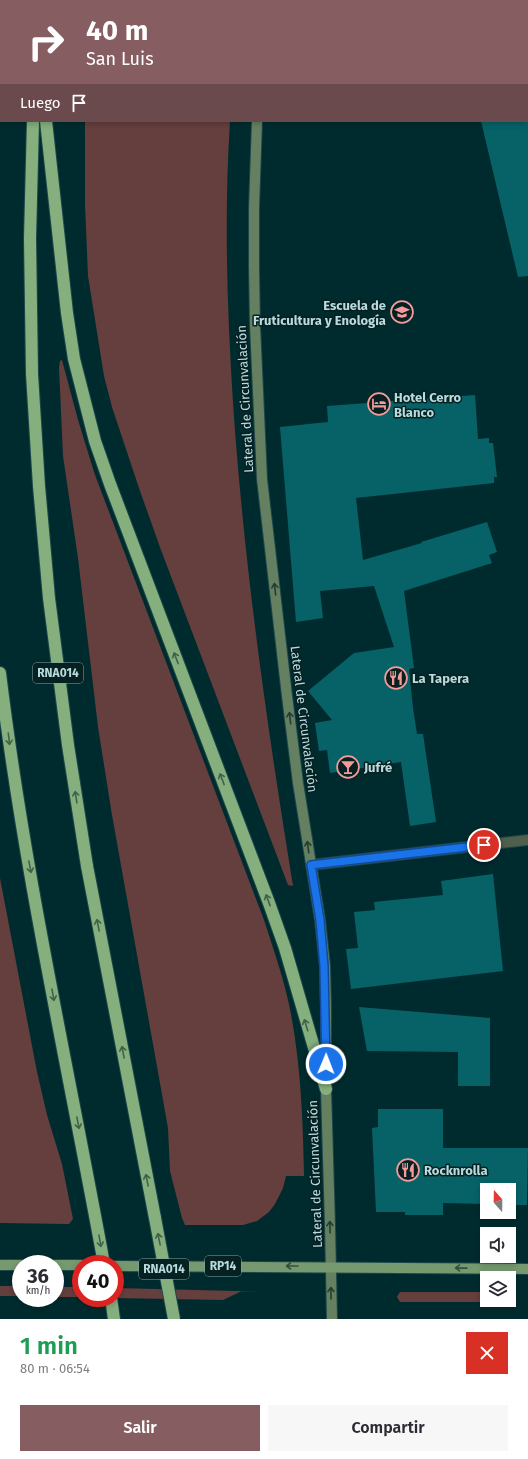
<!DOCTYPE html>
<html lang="es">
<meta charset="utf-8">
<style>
body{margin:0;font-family:"Fira Sans",sans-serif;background:#f7f7f7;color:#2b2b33;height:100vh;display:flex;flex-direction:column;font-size:15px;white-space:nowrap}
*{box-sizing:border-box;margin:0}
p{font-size:13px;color:#7c7c81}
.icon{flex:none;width:22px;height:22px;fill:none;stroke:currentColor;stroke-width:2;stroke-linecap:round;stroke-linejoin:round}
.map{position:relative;height:1319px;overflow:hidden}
.side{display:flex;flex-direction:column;background:#fff;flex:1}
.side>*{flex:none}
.hud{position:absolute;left:0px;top:0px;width:528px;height:122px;box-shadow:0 2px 6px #0003;background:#865d61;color:#fff;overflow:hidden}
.needle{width:26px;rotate:340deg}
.fabs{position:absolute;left:480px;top:1183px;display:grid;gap:8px}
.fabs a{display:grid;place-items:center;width:36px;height:36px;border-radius:0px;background:#fff;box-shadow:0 2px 6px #0003;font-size:20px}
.speed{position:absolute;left:12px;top:1255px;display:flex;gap:8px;font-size:20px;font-weight:700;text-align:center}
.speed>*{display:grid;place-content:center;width:52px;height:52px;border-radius:50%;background:#fff;box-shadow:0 2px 6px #0003;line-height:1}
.speed small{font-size:10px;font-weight:400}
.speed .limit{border:6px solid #d22;background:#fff;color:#111}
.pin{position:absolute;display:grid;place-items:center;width:34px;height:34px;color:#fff;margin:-17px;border:2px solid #fff;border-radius:50%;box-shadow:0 1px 4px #0007}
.me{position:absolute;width:44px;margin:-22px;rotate:1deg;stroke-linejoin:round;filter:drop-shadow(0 0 3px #0008)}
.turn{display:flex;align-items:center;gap:14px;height:84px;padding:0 20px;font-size:18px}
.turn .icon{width:52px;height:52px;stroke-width:2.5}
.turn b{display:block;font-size:28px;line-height:34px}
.then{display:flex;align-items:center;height:38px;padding:0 20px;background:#0003;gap:8px;font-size:15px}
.round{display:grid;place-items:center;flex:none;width:42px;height:42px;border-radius:0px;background:#f7f7f7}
.headline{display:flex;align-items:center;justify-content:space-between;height:68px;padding:0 20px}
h1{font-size:24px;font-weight:600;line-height:30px;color:#1e9e55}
.primary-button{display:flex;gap:8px;margin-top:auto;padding:8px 20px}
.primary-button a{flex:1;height:46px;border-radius:0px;background:#865d61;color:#fff;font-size:16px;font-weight:600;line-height:46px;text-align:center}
.primary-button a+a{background:#f7f7f7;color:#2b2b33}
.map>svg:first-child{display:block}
.green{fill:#653f3e}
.building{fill:#066267}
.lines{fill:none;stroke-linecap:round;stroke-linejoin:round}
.street-casing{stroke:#1d474a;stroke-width:12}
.secondary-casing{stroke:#1d474a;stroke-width:12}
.primary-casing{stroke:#1d474a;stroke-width:12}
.highway-casing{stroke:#1d474a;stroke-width:14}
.street{stroke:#4e5f4b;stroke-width:10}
.secondary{stroke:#658060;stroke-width:10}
.primary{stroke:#76996f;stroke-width:10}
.highway{stroke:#85b07e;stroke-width:12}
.highway-bridge-casing{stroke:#1d474a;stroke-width:14;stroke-linecap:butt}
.highway-bridge{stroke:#85b07e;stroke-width:12}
.oneway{stroke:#233d34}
.oneway2{stroke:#40614b}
.oneway3{stroke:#335040}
.route-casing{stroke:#114b97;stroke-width:10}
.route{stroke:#1a73e8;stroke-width:7}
.labels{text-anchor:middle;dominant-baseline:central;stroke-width:3;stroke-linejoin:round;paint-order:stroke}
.shield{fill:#072021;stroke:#83a4a5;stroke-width:1}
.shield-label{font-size:12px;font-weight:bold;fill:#b8dcde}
.poi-label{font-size:13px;font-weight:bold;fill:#b8dcde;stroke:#072021;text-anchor:start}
.street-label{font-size:13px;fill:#b8dcde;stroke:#072021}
</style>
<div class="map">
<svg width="528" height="1319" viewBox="0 0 528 1319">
<rect width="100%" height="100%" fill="#002b2e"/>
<!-- green -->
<path class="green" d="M 92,0 L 239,0 L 239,1 Z
M 85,121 L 230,121 C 224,215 227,309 233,403 C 244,565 267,726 293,886 L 288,885 L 161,550 L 140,491 L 112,407 L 104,376 L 88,276 L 85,204 Z
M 62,360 L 78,420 L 95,475 L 264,920 C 274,951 285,982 291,1014 C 301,1068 303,1121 304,1176 L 286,1176 L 283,1188 L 275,1204 L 269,1212 L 257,1221 L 243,1225 L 185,1225 L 182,1218 L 170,1171 L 168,1128 L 112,815 L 98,727 L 78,558 L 63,456 L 59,367 L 60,361 Z
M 0,878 L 37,1072 L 47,1115 L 62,1164 L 73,1219 L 69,1224 L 0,1223 Z
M 0,1286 L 21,1286 L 21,1296 L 0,1296 Z
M 55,1287 L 81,1287 L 81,1297 L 55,1297 Z
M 115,1288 L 281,1292 L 282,1292 L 242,1291 L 223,1300 L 115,1298 Z
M 400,1292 L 487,1292 L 487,1300 L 496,1300 L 491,1302 L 400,1302 L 397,1297 L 398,1295 Z"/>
<!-- building -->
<path class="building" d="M 481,121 L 528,121 L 528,276 L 518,277 Z
M 475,395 L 478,439 L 489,438 L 489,443 L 493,443 L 497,477 L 494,477 L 494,483 L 356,498 L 363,560 L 422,543 L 421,542 L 487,522 L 497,552 L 489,555 L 492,563 L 404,591 L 414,668 L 409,669 L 413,708 L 417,734 L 423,734 L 436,822 L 410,826 L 401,762 L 330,773 L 327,750 L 319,751 L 315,723 L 332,720 L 308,691 L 354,653 L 394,647 L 374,586 L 320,591 L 323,618 L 296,622 L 280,427 L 328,422 L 327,406 Z
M 493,874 L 503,971 L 351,989 L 346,949 L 358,948 L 354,912 L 375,910 L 374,902 L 443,895 L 441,881 Z
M 359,1007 L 490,1018 L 490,1086 L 458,1086 L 458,1052 L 367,1051 Z
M 378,1109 L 443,1109 L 443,1148 L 528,1148 L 527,1205 L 509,1205 L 509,1190 L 487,1190 L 487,1204 L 443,1203 L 443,1215 L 405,1215 L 405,1212 L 376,1212 L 372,1128 L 378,1127 Z"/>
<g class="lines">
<!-- street casing -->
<g class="street-casing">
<path id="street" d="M 311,865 L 528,840"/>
</g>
<!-- secondary casing -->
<g class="secondary-casing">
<path id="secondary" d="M 264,1 L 264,0
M 257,121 L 254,208 L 254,267 L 255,325 L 262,479 L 287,696 L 298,783 L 320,920 L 325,966 L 326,1005 L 326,1089 L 330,1225 L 332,1319"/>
</g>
<!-- primary casing -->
<g class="primary-casing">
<path id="primary" d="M 0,1265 L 21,1265
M 55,1265 L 81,1265
M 115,1266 L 528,1269"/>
</g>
<!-- highway casing -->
<g class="highway-casing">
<path id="highway" d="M 40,1 L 40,0
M 33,121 L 30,238 L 32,374 L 39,486 L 49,598 L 68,745 L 87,866 L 155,1218
M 46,121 L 67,313 L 74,359 L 95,441 L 110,484 L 269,903 L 285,948 L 326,1089
M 0,673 C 24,871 68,1067 104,1264
M 111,1298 L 114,1319"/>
</g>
<!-- street -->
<use href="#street" class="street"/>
<!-- secondary -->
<use href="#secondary" class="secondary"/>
<!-- primary -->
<use href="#primary" class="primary"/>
<!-- highway -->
<use href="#highway" class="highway"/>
<!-- highway-bridge casing -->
<g class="highway-bridge-casing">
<path id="highway-bridge" d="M 155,1218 L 174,1319"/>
</g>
<!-- highway-bridge -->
<use href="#highway-bridge" class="highway-bridge"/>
</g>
<!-- one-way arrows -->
<defs><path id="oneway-shaft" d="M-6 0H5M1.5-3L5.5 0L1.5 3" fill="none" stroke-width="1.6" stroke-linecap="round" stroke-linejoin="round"/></defs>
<g class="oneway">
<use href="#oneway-shaft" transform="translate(275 589) rotate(-96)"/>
<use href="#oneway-shaft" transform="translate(290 718) rotate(-97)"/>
<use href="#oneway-shaft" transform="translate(308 847) rotate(-98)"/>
<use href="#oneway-shaft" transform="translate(330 1227) rotate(-91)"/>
<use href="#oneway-shaft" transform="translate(331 1293) rotate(-91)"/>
</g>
<g class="oneway2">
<use href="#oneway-shaft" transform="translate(176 658) rotate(-111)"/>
<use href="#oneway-shaft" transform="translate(9 739) rotate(83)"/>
<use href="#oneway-shaft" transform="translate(222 779) rotate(-111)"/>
<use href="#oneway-shaft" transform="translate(76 797) rotate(-99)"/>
<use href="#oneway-shaft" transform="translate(30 867) rotate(79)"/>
<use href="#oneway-shaft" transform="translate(268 900) rotate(-110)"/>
<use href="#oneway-shaft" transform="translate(98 925) rotate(-101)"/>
<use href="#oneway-shaft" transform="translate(53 995) rotate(80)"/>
<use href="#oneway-shaft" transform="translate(306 1025) rotate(-107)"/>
<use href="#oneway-shaft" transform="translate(123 1052) rotate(-101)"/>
<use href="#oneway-shaft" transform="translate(78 1123) rotate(79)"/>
<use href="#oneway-shaft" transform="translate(147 1180) rotate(-101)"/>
<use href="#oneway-shaft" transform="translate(159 1239) rotate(-101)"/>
<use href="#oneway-shaft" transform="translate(100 1241) rotate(80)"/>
</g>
<g class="oneway3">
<use href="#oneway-shaft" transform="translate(292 1266) rotate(-180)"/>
<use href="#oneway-shaft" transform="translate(461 1268) rotate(-179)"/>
</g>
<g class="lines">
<!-- route casing -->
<g class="route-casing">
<path id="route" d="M 326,1064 L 324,966 L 320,920 L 311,865 L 484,845"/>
</g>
<!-- route -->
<use href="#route" class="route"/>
</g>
<!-- icons -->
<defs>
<g id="university-ring" transform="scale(1.15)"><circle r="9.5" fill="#072021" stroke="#f59b9a" stroke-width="1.5"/><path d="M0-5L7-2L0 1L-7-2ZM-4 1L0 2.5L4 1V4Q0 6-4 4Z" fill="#f59b9a"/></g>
<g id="hotel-ring" transform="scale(1.15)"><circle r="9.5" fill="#072021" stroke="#f59b9a" stroke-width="1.5"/><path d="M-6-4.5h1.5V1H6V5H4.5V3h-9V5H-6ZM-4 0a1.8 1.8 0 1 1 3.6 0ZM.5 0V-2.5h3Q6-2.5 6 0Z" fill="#f59b9a"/></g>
<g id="restaurant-ring" transform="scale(1.15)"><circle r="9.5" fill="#072021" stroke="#f59b9a" stroke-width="1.5"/><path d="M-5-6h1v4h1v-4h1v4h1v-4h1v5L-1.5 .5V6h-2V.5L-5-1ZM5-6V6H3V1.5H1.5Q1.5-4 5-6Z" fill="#f59b9a"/></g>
<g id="bar-ring" transform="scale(1.15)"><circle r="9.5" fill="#072021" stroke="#f59b9a" stroke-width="1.5"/><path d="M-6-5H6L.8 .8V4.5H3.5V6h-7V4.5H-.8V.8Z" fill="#f59b9a"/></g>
</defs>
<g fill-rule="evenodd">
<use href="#university-ring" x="402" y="312"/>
<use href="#hotel-ring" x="379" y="404"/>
<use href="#restaurant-ring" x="396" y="678"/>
<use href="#bar-ring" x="348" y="767"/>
<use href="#restaurant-ring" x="408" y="1170"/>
</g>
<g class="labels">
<!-- shield labels -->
<g class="shield">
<rect x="33" y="663" width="50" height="20" rx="3"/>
<rect x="205" y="1256" width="36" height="20" rx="3"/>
<rect x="139" y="1259" width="50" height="20" rx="3"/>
</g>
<g class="shield-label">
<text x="58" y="673">RNA014</text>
<text x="223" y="1266">RP14</text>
<text x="164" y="1269">RNA014</text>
</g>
<!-- poi labels -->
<g class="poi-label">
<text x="386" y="305" text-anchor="end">Escuela de<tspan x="386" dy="15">Fruticultura y Enología</tspan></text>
<text x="394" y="397">Hotel Cerro<tspan x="394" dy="15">Blanco</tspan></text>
<text x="412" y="678">La Tapera</text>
<text x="364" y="767">Jufré</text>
<text x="424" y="1170">Rocknrolla</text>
</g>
<!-- street labels -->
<g class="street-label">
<text transform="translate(245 399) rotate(-93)">Lateral de Circunvalación</text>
<text transform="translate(304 719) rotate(83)">Lateral de Circunvalación</text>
<text transform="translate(315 1174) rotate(-92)">Lateral de Circunvalación</text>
</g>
</g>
</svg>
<div class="fabs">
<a><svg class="needle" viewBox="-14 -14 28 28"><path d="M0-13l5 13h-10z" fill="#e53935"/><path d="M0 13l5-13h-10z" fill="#7c7c81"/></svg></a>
<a><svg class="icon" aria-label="sound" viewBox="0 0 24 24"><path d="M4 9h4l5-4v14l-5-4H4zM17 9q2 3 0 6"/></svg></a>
<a><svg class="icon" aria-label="layers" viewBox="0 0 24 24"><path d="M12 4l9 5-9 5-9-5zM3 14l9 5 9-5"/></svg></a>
</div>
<div class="speed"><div>36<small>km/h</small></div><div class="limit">40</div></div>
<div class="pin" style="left:484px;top:845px;background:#d93025"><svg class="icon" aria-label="arrive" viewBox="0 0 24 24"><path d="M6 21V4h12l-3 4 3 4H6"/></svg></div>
<svg class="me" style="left:326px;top:1064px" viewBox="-20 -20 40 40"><circle r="17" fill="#1a73e8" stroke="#fff" stroke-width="3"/><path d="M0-11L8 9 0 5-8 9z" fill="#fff"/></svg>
<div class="hud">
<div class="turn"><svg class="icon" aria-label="right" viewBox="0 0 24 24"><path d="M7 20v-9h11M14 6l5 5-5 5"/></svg><div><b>40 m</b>San Luis</div></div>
<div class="then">Luego<svg class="icon" aria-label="arrive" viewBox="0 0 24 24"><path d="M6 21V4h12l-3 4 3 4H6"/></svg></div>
</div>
</div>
<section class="side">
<div class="headline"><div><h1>1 min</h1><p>80 m · 06:54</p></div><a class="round" style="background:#d93025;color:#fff"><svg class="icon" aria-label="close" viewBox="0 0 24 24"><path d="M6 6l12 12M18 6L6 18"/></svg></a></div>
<div class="primary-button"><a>Salir</a><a>Compartir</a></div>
</section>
